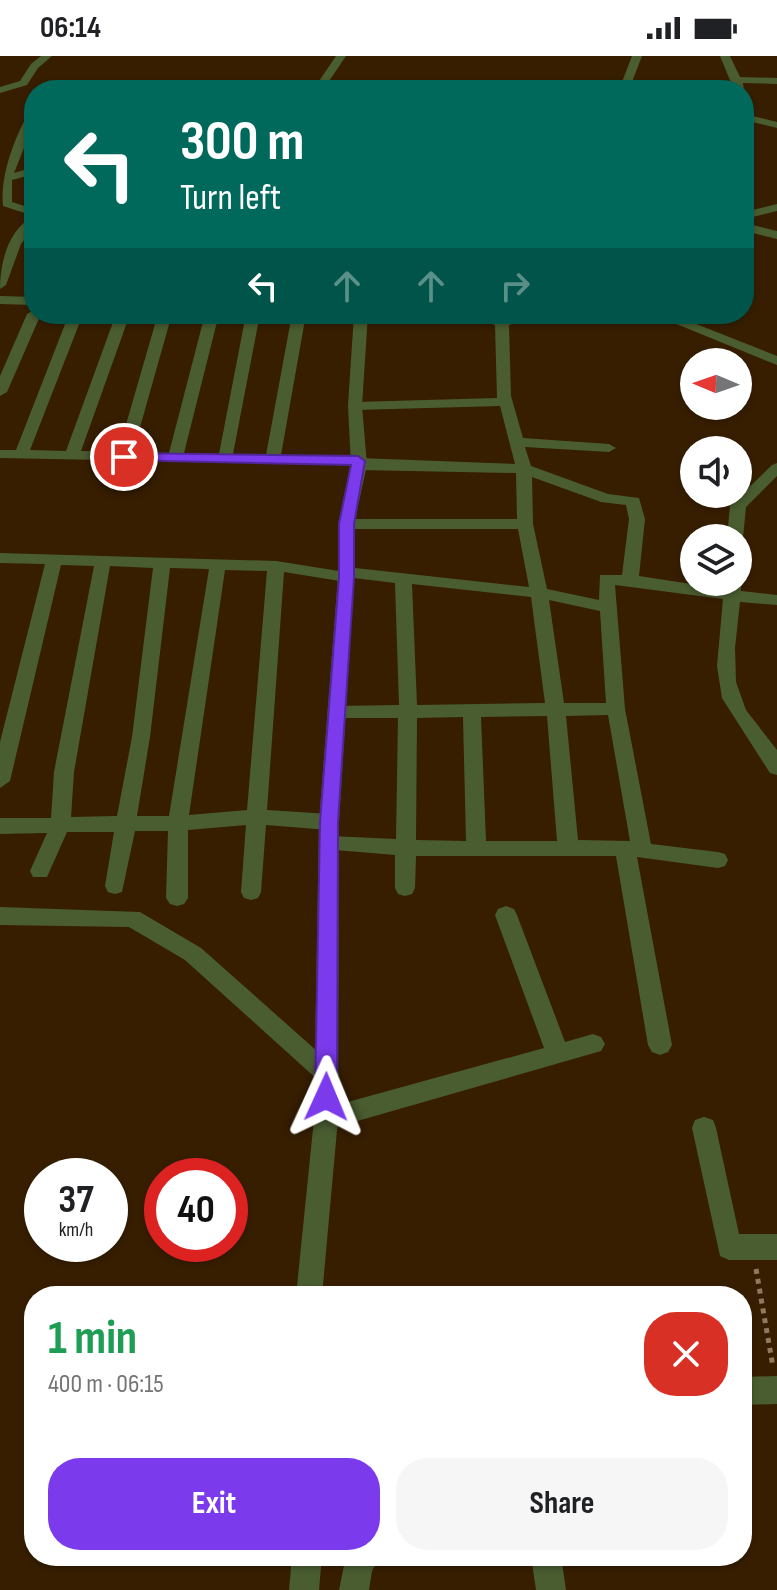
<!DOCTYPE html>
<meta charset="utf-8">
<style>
body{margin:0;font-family:"Sofia Sans Condensed",sans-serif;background:#f6f6f6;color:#202124;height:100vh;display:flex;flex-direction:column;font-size:30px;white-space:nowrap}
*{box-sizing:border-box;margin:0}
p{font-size:26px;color:#757577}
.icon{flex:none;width:44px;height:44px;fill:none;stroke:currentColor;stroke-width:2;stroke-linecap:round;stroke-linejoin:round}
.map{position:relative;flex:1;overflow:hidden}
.side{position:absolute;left:24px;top:1230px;width:728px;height:280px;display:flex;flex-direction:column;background:#fff;border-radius:32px;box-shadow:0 2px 6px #0004}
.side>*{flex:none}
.top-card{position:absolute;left:24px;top:24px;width:730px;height:244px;border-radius:32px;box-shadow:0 2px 6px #0004;background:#00695c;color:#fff;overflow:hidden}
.needle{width:52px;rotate:272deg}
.fabs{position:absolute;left:680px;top:292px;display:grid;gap:16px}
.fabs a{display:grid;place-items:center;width:72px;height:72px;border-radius:50%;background:#fff;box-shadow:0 2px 6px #0004;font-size:40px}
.speed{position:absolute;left:24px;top:1102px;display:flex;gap:16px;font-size:40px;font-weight:700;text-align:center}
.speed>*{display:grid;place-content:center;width:104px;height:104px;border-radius:50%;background:#fff;box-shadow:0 2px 6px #0004;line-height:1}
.speed small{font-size:20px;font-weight:400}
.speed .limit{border:12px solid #d22;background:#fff;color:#111}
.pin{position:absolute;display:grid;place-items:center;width:68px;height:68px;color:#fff;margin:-34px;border:4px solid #fff;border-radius:50%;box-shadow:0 2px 8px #0007}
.me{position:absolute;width:88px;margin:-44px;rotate:1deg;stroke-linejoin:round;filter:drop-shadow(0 0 6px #0008)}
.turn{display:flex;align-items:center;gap:28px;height:168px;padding:0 24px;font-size:36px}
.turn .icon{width:104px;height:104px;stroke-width:2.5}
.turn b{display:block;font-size:56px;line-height:68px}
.lanes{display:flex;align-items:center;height:76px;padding:0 24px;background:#0003;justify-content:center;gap:40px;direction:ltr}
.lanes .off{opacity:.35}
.round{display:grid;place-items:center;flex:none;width:84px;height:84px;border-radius:32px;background:#f6f6f6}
.head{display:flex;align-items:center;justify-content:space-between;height:136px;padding:0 24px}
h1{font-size:48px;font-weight:700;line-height:60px;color:#1e9e55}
.button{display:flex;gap:16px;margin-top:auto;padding:16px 24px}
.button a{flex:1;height:92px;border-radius:32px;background:#7c3aed;color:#fff;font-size:32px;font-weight:700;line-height:92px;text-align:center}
.button a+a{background:#f6f6f6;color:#202124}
.status{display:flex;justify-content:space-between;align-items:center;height:56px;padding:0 40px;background:#fff;direction:ltr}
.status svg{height:22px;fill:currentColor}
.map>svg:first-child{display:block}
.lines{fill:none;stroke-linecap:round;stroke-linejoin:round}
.path{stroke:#907961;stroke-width:5;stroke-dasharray:5 5;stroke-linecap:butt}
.minor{fill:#4a5d30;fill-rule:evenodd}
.tertiary{fill:#4a5d30;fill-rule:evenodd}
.route{fill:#7c3aed;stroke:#51269a;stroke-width:2}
</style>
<div class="status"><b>06:14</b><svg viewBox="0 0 49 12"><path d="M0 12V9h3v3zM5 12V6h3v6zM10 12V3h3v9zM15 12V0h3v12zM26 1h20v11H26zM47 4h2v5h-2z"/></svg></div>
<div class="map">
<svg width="777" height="1534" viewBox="0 0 777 1534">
<rect width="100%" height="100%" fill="#371e01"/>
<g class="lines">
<!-- path -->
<path class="path" d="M 756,1213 L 773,1311"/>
<!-- minor -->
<path class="minor" d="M 41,0 L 52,0 L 38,12 L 27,29 L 0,37 L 0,31 L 20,25 L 31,8 Z
M 632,0 L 642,0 L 629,34 L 619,34 Z
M 720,0 L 730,0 L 740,21 L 777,22 L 777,28 L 743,27 L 744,34 L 734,34 Z
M 744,58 L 777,66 L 777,72 L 744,64 Z
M 27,60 L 34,60 L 34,67 L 14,117 L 34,111 L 34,118 L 12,124 L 12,146 L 34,153 L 34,172 L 21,188 L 6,229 L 0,233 C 0,207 8,173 34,160 L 3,150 C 0,122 13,85 27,60 Z
M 777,148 L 777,155 L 744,163 L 744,156 Z
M 744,167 L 777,175 L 777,183 L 744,175 Z
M 0,240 L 34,241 L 34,249 L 0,248 Z
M 34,254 L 34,258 L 41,258 L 7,336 L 0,340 L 0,320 L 27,258 Z
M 69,258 L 83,258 L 30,394 L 66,395 L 116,258 L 130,258 L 81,395 L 118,396 L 158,258 L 172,258 L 133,396 L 169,397 L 205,258 L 219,258 L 184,397 L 219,398 L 246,258 L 260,258 L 233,398 L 266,399 L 292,258 L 306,258 L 281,399 L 515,408 L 500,350 L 355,354 L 348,350 L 355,346 L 497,342 L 495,269 L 463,258 C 477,258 493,263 503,263 C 517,262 530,258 544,258 L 509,269 L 511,340 L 523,382 L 609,388 L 616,392 L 609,396 L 525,391 L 531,410 L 608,438 L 639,442 L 645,463 L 639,520 L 724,533 L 725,526 L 738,526 L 738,522 L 741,526 L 741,535 L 777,539 L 777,549 L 740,546 L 735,592 L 736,626 L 746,654 L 777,694 L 777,719 L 770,717 L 722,642 L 717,610 L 723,543 L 615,529 L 625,653 L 651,788 L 718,796 L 725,798 L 728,804 L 725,810 L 718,812 L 637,801 L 672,989 L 668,996 L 660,999 L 652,996 L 648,989 L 616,800 L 416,800 L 415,832 L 412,838 L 405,840 L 398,838 L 395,832 L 395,799 L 323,793 L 320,788 L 323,783 L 330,780 L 396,783 L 398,662 L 337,662 L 328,656 L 337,650 L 399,649 L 395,527 L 354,522 L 346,526 L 284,516 L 267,754 L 329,758 L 336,761 L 339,766 L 336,771 L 329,774 L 266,769 L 261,836 L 258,842 L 251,844 L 244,842 L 241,836 L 246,769 L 188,774 L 188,842 L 184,848 L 177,850 L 170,848 L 166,842 L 168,775 L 135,775 L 122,836 L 115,838 L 108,836 L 105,830 L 114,776 L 67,776 L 47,821 L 33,821 L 30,815 L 47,777 L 0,778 L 0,762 L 51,762 L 54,716 L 94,510 L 61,509 L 10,725 L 0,732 L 0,686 L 45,508 L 0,507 L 0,497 L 276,505 L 339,515 L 346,511 L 529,531 L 518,473 L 346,473 L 338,468 L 346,463 L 517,463 L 516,417 L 359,414 L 352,409 L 0,402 L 0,394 L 16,394 ZM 532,421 L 601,446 L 626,449 L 629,463 L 622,519 L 600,519 L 599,544 L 547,533 L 533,468 ZM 110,510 L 153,512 L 132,681 L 117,760 L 71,761 L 74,716 ZM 170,512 L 209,513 L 169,760 L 137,760 L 150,681 ZM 225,514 L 267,515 L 247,754 L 189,759 ZM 412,528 L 531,541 L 545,647 L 417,649 ZM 549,544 L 600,555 L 606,647 L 564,647 ZM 608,659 L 630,785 L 578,784 L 566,660 ZM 547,660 L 557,785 L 486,785 L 481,661 ZM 463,661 L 466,785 L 416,784 L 417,662 Z
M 652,258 L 671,258 L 777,300 L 777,309 Z
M 777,407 L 777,420 L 746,451 L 743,482 L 738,486 L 738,482 L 727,482 L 730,450 L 772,409 Z
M 506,850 L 514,853 L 517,859 L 565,986 L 593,978 L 601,981 L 605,988 L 601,995 L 326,1074 L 317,1071 L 314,1063 L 317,1055 L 326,1052 L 544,992 L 495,859 L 498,853 Z
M 0,851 L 140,856 L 201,892 L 335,1011 L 339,1018 L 335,1025 L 327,1028 L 319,1025 L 185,904 L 129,871 L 0,869 Z
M 704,1061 L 713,1064 L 716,1072 L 739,1178 L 777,1178 L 777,1204 L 729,1204 L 720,1200 L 692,1072 L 695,1064 Z
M 292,1500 L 322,1500 L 319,1534 L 289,1534 Z
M 346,1500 L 380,1500 L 372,1515 L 369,1534 L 339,1534 Z
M 531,1500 L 561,1500 L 566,1534 L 536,1534 Z"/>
<!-- tertiary -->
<path class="tertiary" d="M 336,0 L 346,0 L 323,34 L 313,34 Z
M 354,258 L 368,258 L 362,350 L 367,409 L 354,468 L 354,521 L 339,766 L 338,1063 L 322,1240 L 296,1240 L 314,1063 L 319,766 L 338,521 L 338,468 L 351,409 L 348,350 Z
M 777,1320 L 777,1348 L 742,1349 L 742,1321 Z"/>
</g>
<!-- route -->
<path class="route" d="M 124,397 L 358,400 L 365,405 L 354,468 L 354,521 L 338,766 L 337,1041 L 334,1047 L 326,1050 L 319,1047 L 315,1041 L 320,766 L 339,521 L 339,468 L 351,409 L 120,404 L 118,401 Z"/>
</svg>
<div class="fabs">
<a><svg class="needle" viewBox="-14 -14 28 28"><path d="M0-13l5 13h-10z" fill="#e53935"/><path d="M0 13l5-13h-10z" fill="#757577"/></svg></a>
<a><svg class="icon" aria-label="sound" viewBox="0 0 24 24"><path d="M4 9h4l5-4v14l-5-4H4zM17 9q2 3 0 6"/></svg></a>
<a><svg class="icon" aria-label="layers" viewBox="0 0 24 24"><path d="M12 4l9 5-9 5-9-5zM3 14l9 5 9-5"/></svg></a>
</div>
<div class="speed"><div>37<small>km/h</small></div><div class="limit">40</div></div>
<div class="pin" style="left:124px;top:401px;background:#d93025"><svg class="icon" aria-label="arrive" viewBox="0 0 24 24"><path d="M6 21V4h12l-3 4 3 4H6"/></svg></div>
<svg class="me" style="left:326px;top:1041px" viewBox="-20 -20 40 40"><path d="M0-17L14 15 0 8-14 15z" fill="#7c3aed" stroke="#fff" stroke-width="4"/></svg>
<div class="top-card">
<div class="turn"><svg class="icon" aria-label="left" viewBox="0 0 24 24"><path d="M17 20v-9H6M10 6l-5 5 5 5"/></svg><div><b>300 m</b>Turn left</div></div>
<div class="lanes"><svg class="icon" aria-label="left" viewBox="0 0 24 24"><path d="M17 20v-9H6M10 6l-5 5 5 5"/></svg><svg class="icon off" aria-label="ahead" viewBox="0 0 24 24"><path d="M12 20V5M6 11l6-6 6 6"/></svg><svg class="icon off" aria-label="ahead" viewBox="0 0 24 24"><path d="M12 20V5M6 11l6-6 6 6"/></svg><svg class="icon off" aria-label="right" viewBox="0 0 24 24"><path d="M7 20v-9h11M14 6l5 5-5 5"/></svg></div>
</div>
<section class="side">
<div class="head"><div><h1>1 min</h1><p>400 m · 06:15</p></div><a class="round" style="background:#d93025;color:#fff"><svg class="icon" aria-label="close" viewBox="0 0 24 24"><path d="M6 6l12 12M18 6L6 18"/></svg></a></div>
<div class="button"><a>Exit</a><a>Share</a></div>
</section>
</div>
